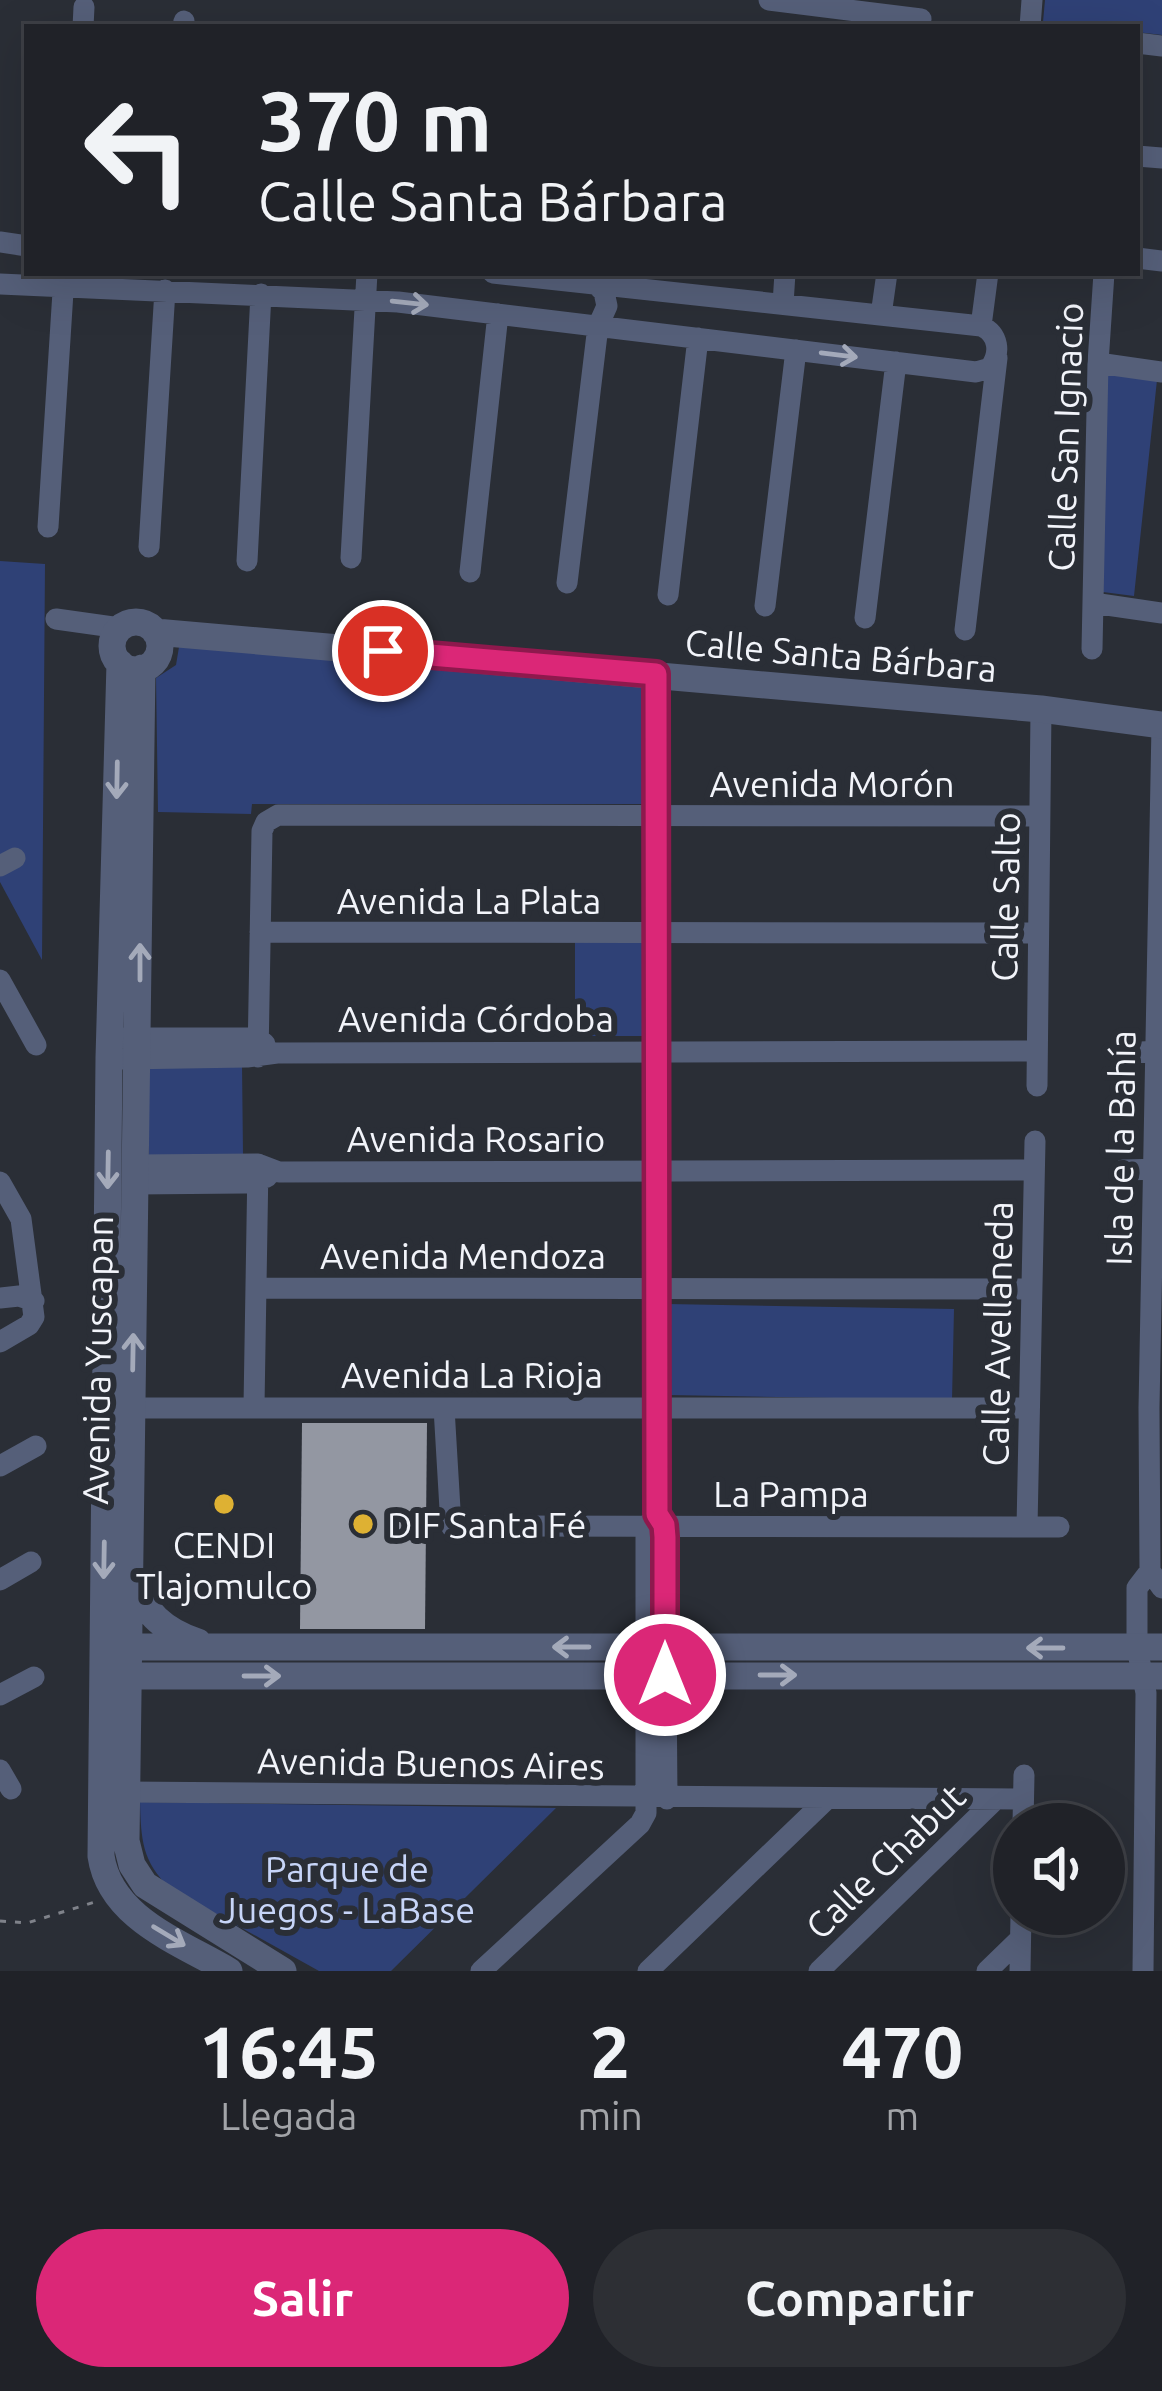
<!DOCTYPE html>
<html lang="es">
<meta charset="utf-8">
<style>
body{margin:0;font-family:Ubuntu,sans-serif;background:#2d2f34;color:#f1f3f6;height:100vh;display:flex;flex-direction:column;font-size:45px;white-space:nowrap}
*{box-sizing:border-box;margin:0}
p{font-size:39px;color:#a2a4a8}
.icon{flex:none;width:66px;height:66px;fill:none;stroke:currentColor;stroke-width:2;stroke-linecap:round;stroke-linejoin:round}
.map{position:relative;height:1971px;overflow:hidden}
.drawer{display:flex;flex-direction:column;background:#202228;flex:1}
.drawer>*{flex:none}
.guide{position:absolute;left:24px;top:24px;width:1116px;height:252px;border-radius:0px;box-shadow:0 12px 48px #0002,0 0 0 3px #3d3f45;background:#202228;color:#f1f3f6;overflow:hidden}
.fabs{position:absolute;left:993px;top:1803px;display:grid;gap:24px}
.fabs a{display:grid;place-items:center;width:132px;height:132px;border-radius:50%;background:#202228;box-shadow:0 12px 48px #0002,0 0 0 3px #3d3f45;font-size:60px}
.pin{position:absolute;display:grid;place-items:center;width:102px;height:102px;color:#fff;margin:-51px;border:6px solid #fff;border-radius:50%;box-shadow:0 3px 12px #0007}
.me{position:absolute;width:132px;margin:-66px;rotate:0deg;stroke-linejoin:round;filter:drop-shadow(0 0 9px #0008)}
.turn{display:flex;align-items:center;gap:42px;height:252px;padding:0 36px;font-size:54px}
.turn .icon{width:156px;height:156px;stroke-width:2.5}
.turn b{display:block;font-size:84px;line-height:102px}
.eta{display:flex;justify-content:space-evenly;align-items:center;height:204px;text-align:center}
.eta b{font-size:72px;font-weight:700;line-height:84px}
.cta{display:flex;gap:24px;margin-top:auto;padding:24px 36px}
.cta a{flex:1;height:138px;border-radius:72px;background:#db2777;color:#fff;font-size:48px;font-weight:700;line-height:138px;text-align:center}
.cta a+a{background:#2d2f34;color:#f1f3f6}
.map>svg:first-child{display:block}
.green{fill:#2f4176}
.building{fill:#9397a2}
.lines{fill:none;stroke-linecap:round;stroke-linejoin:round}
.path{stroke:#7f828a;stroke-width:3;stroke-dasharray:6 9;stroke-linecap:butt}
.minor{stroke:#555f79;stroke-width:21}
.tertiary{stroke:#555f79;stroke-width:27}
.oneway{stroke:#a4aaba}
.route-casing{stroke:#8e194d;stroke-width:30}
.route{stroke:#db2777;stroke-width:21}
.poi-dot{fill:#deb133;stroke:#2a2e36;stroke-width:4.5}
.labels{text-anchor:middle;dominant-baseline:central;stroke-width:12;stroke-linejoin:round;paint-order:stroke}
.street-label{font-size:36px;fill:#f2f4fa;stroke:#2a2e36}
.poi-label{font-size:36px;fill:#f2f4fa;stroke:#2a2e36;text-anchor:start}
.park-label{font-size:36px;fill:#c7d5f8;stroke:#2a2e36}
</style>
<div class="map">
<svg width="1162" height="1971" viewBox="0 0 1162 1971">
<rect width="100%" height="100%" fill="#2a2e36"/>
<!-- green -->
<path class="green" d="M 1045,0 L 1162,0 L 1162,35 L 1137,32 L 1137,27 L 1043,22 Z
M 1107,374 L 1157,380 L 1134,596 L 1103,592 Z
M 0,561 L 45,564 L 42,960 L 0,882 Z
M 179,647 L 646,681 L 647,804 L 252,804 L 251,814 L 158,812 L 156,678 L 176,665 Z
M 575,940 L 645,940 L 645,1036 L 575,1036 Z
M 242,1064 L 243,1155 L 149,1155 L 149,1065 Z
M 667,1304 L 954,1309 L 952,1400 L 669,1395 Z
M 140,1802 L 556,1808 L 391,1971 L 319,1971 L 170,1888 C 142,1862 141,1839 140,1802 Z"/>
<!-- building -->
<path class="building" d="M 302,1423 L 427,1423 L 425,1629 L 300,1629 Z"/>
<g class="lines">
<!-- path -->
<path class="path" d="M 0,1921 L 27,1923 L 95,1902"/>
<!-- minor -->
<path class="minor" d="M 769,0 L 921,19
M 83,27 L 84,7
M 183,27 L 184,21
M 1030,27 L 1032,0
M 1137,43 L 1162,46
M 1137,156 L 1162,158
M 0,242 L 27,246
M 1137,258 L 1162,261
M 0,284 L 398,302 L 976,372 L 990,368 C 1001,353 999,334 981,326 L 493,273
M 783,304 L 785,273
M 881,315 L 887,273
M 981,326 L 988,273
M 1098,363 L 1162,372
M 48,527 L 64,276
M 149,547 L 165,290
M 351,558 L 367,273
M 247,561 L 261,294
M 470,572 L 498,314
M 567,583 L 598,326 L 607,306 L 604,292 L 595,283
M 668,595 L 698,338
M 1093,603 L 1162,613
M 765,606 L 796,350
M 865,618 L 896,362
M 56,619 L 120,628
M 965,630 L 997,358
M 1092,649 L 1098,363 L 1104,273
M 656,674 L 657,1514 L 664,1525 L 665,1537 L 667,1799
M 1162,725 L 1149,1408 L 1150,1571 L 1162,1588
M 0,866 L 15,858
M 260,932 L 1037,933
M 0,980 L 36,1045
M 124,1038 L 258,1038 L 265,1044
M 1119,1053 L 1162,1051
M 258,1057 L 262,831 L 266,822 L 278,815 L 1039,816
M 122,1059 L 247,1057 L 277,1053 L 1035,1051
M 1037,1086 L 1041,709
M 136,1165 L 258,1164 L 279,1172 L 1033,1170
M 1123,1170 L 1162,1169
M 0,1182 L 21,1219 L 34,1317 L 29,1325 L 0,1342
M 135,1184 L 245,1183 L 267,1177
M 256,1288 L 1031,1289
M 0,1298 L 19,1296 L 34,1301
M 254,1406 L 258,1164
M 132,1408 L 1029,1408
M 444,1408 L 451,1526 L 1059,1527
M 0,1466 L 36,1446
M 1027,1527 L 1035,1141
M 0,1580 L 31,1562
M 0,1695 L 34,1677
M 0,1770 L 11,1789
M 126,1792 L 1023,1799
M 1023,1824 L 1024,1775
M 481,1971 L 640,1824 L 646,1813 L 646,1537 L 648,1525 L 654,1517
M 648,1971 L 827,1799
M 819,1971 L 996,1799
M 987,1971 L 1020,1939
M 1020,1971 L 1021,1914
M 1143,1971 L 1146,1693 L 1137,1648 L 1137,1588 L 1150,1571"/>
<!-- tertiary -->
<path class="tertiary" d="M112 646a24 24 0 1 1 48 0a24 24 0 1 1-48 0Z
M 155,632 L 1041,709 L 1162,725
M 120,663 L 109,1058 L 101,1856 C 110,1918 180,1942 229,1971
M 142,668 L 126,1841 L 132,1865 L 145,1885 L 283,1971
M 135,1580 C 142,1613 167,1632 198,1642
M 110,1647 L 1162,1647
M 113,1676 L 1162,1676"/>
</g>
<!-- one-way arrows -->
<defs><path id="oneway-shaft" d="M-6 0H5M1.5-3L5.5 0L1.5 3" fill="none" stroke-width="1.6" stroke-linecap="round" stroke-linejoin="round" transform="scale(3)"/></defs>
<g class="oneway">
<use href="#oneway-shaft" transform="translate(410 303) rotate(6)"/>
<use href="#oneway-shaft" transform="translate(839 355) rotate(7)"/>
<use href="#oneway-shaft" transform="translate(117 780) rotate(91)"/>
<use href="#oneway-shaft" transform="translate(140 962) rotate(-90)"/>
<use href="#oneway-shaft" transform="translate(108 1170) rotate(91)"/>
<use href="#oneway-shaft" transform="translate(133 1352) rotate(-89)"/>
<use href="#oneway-shaft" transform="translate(104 1560) rotate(91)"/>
<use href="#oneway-shaft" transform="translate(571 1647) rotate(180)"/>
<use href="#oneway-shaft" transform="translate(1045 1648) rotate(-180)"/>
<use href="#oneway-shaft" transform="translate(778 1675)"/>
<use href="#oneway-shaft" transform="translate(262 1676)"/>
<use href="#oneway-shaft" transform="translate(169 1936) rotate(31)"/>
</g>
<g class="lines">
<!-- route casing -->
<g class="route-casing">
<path id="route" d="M 383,651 L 656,674 L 657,1514 L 664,1525 L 665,1537 L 665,1675"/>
</g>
<!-- route -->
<use href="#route" class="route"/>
</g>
<!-- markers -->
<g class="poi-dot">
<circle cx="224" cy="1504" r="12"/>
<circle cx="363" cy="1524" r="12"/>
</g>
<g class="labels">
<!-- street labels -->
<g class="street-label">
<text transform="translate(1065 437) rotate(-88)">Calle San Ignacio</text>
<text transform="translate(841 655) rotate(5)">Calle Santa Bárbara</text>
<text x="832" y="783">Avenida Morón</text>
<text transform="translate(1005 897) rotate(-89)">Calle Salto</text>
<text x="469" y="900">Avenida La Plata</text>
<text x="476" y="1018">Avenida Córdoba</text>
<text x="476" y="1138">Avenida Rosario</text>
<text transform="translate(1120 1148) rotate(-89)">Isla de la Bahía</text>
<text x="463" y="1255">Avenida Mendoza</text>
<text transform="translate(997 1334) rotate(-89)">Calle Avellaneda</text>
<text transform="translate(97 1360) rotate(-89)">Avenida Yuscapan</text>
<text x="472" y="1374">Avenida La Rioja</text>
<text x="791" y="1493">La Pampa</text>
<text transform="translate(431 1763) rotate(1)">Avenida Buenos Aires</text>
<text transform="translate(885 1861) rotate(-44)">Calle Chabut</text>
</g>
<!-- poi labels -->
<g class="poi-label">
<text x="387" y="1524">DIF Santa Fé</text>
<text x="224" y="1544" text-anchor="middle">CENDI<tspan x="224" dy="41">Tlajomulco</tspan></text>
</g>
<!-- park labels -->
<g class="park-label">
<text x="347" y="1868">Parque de<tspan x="347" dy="41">Juegos - LaBase</tspan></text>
</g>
</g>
</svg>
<div class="fabs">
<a><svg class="icon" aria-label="sound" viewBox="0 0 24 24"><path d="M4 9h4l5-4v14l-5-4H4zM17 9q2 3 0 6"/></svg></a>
</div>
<div class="pin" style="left:383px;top:651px;background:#d93025"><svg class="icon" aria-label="arrive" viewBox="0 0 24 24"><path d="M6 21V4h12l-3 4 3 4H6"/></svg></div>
<svg class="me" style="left:665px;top:1675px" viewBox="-20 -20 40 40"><circle r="17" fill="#db2777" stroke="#fff" stroke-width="3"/><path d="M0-11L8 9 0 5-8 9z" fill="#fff"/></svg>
<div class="guide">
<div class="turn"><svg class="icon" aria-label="left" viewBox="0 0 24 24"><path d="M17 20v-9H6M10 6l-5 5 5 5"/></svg><div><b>370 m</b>Calle Santa Bárbara</div></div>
</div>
</div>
<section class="drawer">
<div class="eta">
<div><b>16:45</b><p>Llegada</p></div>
<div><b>2</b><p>min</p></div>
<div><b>470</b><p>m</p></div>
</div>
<div class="cta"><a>Salir</a><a>Compartir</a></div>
</section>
